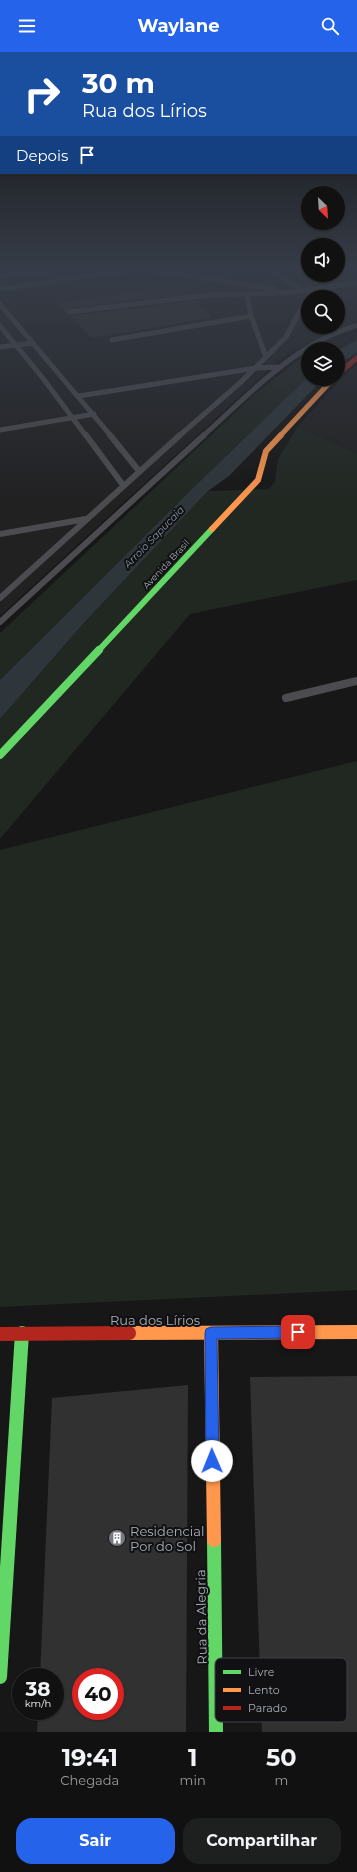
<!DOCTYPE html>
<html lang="pt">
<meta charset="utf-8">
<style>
body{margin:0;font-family:Montserrat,sans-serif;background:#1e1f1f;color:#f1f3f6;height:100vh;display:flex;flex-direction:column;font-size:15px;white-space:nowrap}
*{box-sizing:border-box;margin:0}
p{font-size:13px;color:#9c9d9f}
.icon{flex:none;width:22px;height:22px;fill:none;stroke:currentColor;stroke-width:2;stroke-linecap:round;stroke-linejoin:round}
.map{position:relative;height:1680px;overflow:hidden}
.details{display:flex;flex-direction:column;background:#111;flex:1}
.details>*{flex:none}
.top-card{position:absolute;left:0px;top:0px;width:357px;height:122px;box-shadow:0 1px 3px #0004,0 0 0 1px #303131;background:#1a4fa0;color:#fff;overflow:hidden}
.needle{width:26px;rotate:155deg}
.tools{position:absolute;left:301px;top:134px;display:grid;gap:8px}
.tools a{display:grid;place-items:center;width:44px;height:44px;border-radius:50%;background:#111;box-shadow:0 1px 3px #0004,0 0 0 1px #303131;font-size:20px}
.speed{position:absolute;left:12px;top:1616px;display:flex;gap:8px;font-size:20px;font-weight:700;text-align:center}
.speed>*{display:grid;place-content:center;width:52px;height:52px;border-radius:50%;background:#111;box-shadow:0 1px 3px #0004,0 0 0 1px #303131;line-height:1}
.speed small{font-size:10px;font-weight:400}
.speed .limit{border:6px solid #d22;background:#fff;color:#111}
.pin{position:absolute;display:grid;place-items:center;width:34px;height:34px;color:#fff;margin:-17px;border-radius:8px;box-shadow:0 2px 6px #0006}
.me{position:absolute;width:44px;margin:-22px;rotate:359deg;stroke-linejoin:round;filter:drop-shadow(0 0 3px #0008)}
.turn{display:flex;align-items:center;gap:14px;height:84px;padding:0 16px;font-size:18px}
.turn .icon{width:52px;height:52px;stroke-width:2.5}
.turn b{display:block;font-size:28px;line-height:34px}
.then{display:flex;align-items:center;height:38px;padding:0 16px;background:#0003;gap:8px;font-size:15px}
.eta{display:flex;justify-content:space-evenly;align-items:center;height:68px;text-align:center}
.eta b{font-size:24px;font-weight:700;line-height:28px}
.action{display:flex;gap:8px;margin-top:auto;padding:8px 16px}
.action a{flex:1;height:46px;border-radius:16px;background:#2563eb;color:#fff;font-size:16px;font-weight:700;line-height:46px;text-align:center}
.action a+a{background:#1e1f1f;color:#f1f3f6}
header{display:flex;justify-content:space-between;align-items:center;height:52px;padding:0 16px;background:#2563eb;color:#fff;font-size:18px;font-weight:700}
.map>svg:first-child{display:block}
.built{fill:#212122;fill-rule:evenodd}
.green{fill:#212721}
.water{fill:#2f363b}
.building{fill:#313132;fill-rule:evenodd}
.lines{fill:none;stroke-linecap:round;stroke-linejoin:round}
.lane-far2{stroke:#4c4c50;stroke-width:5}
.lane-far1{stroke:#4c4c50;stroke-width:6}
.lane{stroke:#4c4c50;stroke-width:8}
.fast-far2{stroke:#63d668;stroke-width:6}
.fast-far1{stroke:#63d668;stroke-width:8}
.fast{stroke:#63d668;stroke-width:14}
.slow-far2{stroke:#ff974d;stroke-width:5}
.slow-far1{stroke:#ff974d;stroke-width:6}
.slow{stroke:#ff974d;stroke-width:14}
.jam-far1{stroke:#b3261e;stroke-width:5}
.jam{stroke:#b3261e;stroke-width:14}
.route{fill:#2563eb;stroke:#184099}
.labels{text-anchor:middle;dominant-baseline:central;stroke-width:4;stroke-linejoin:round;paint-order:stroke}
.far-street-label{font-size:9px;fill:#aaaeb6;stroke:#111113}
.far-water-label{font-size:10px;font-style:italic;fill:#859bac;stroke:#111113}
.near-street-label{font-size:13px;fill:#aaaeb6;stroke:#111113}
.near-poi-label{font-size:13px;fill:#aaaeb6;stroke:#111113;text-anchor:start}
.key{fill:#111113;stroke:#3f4044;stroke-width:1}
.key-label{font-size:11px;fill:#aaaeb6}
</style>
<header><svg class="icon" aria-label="menu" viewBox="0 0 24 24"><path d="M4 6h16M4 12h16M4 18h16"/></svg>Waylane<svg class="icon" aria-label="search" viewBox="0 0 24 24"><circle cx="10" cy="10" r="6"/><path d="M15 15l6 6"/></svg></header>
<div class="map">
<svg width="357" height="1680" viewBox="0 0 357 1680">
<rect width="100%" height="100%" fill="#171717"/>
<!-- built -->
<path class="built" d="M 0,217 L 308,217 L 308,223 L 338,223 L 338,217 L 357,217 L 357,268 L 286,302 L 0,564 ZM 308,245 L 338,245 L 338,275 L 308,275 Z
M 357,312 L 357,401 L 298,374 L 342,326 Z"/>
<!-- green -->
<path class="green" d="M 308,301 L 308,325 L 196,433 L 0,628 L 0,581 L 255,342 Z
M 298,374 L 357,401 L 357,528 L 190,562 L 0,787 L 0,667 L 83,572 L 208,439 L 269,437 L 275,429 L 278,407 Z
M 357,709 L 357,1238 L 0,1255 L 0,798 Z"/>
<!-- water -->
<path class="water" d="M 357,288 L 357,301 L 338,312 L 338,298 Z
M 308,325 L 308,327 L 323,327 L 229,424 L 208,439 L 83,572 L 0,667 L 0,628 L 196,433 Z"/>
<!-- building -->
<path class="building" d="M 175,233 L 185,242 L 69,256 L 65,259 L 58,251 Z
M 195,249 L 212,266 L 92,286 L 70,264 Z
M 357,1324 L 357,1680 L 262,1680 L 250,1325 Z
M 188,1333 L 186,1680 L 37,1680 L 38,1659 L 55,1659 L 55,1625 L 40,1625 L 52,1346 ZM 81,1625 L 115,1625 L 115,1659 L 81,1659 Z"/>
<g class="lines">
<!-- lane-far2 -->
<path class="lane-far2" d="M 145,217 L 275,237
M 270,217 L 303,239
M 0,224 L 62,217
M 0,237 L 135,217
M 0,252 L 111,384
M 69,260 L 209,243 L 247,242
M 0,274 L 42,325 L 86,384
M 112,288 L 251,264 L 247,242 L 294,240 L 357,231
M 0,295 L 32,291
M 266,305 L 286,285 L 311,238
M 79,344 L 256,316 L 281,315
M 0,378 L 94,362
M 179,384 L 241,330 L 266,305 L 251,264
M 203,384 C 241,350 277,311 323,287 C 334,281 346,277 357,273"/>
<!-- lane-far1 -->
<path class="lane-far1" d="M 86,383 L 123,433
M 110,383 L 139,419
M 0,482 L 86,467
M 0,546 L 180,383
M 0,570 L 204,383"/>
<!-- lane -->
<path class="lane" d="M 286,646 L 357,629"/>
<!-- fast-far2 -->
<path class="fast-far2" d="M 98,599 L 212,477"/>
<!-- fast-far1 -->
<path class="fast-far1" d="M 0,703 L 99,598"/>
<!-- fast -->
<path class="fast" d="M 214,1488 L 216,1680
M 0,1625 L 22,1281"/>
<!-- slow-far2 -->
<path class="slow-far2" d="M 280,384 L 333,327"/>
<!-- slow-far1 -->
<path class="slow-far1" d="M 212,477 L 258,428 L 266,399 L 281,383"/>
<!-- slow -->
<path class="slow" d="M 129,1281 L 357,1280
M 211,1281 L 214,1488"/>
<!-- jam-far1 -->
<path class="jam-far1" d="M 338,322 L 357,306"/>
<!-- jam -->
<path class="jam" d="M 0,1282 L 129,1281"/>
</g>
<!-- sky -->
<linearGradient id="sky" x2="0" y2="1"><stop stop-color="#0d0d0d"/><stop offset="0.48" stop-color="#363c47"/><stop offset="1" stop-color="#363c47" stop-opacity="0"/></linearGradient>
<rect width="357" height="452" fill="url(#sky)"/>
<!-- route -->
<path class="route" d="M 298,1274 L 303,1276 L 305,1280 L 303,1285 L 298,1286 L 217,1287 L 219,1409 L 217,1413 L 212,1415 L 208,1413 L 206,1409 L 205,1281 L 206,1277 L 211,1275 Z"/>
<!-- icons -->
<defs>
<g id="building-disc" transform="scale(0.9)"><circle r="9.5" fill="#77797e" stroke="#111113"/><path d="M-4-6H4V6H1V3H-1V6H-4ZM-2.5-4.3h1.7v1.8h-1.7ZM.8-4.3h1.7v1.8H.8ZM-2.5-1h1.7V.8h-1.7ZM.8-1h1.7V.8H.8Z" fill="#fff"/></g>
</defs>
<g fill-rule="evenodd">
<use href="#building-disc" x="117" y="1486"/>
</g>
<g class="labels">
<!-- far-street labels -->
<g class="far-street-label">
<text transform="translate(166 512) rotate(-47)">Avenida Brasil</text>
</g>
<!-- far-water labels -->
<g class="far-water-label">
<text transform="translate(154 485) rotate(-46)">Arroio Sapucaia</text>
</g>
<!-- near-street labels -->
<g class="near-street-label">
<text x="155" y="1268">Rua dos Lírios</text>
<text transform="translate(201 1565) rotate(-91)">Rua da Alegria</text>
</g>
<!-- near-poi labels -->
<g class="near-poi-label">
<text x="130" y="1479">Residencial<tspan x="130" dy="15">Por do Sol</tspan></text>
</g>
</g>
<!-- legend -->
<rect x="215" y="1606" width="132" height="64" rx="6" class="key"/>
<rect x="223" y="1618" width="18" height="4" fill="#63d668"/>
<rect x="223" y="1636" width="18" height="4" fill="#ff974d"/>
<rect x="223" y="1654" width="18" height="4" fill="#b3261e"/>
<g class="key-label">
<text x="248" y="1624">Livre</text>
<text x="248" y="1642">Lento</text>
<text x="248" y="1660">Parado</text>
</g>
</svg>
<div class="tools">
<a><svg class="needle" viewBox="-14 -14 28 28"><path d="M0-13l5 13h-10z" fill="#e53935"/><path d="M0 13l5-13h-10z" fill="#9c9d9f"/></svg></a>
<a><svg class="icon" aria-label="sound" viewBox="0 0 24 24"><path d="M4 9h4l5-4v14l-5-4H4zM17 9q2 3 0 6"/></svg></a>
<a><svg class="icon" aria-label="search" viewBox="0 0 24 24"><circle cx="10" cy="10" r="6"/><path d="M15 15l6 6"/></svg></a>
<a><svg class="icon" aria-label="layers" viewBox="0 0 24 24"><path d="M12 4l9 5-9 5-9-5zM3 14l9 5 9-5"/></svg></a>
</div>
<div class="speed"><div>38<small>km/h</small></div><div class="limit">40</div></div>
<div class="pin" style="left:298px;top:1280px;background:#d93025"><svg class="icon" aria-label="arrive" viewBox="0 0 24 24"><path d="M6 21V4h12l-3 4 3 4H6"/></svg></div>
<svg class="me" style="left:212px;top:1409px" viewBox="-20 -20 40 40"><circle r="19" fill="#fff"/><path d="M0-13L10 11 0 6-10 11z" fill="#2563eb"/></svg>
<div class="top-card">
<div class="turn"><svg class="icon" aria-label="right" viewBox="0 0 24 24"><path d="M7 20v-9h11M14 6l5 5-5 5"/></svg><div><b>30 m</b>Rua dos Lírios</div></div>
<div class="then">Depois<svg class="icon" aria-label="arrive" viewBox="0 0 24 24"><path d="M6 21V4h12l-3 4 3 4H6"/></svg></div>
</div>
</div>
<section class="details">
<div class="eta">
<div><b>19:41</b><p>Chegada</p></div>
<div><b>1</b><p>min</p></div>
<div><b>50</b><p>m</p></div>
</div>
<div class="action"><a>Sair</a><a>Compartilhar</a></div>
</section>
